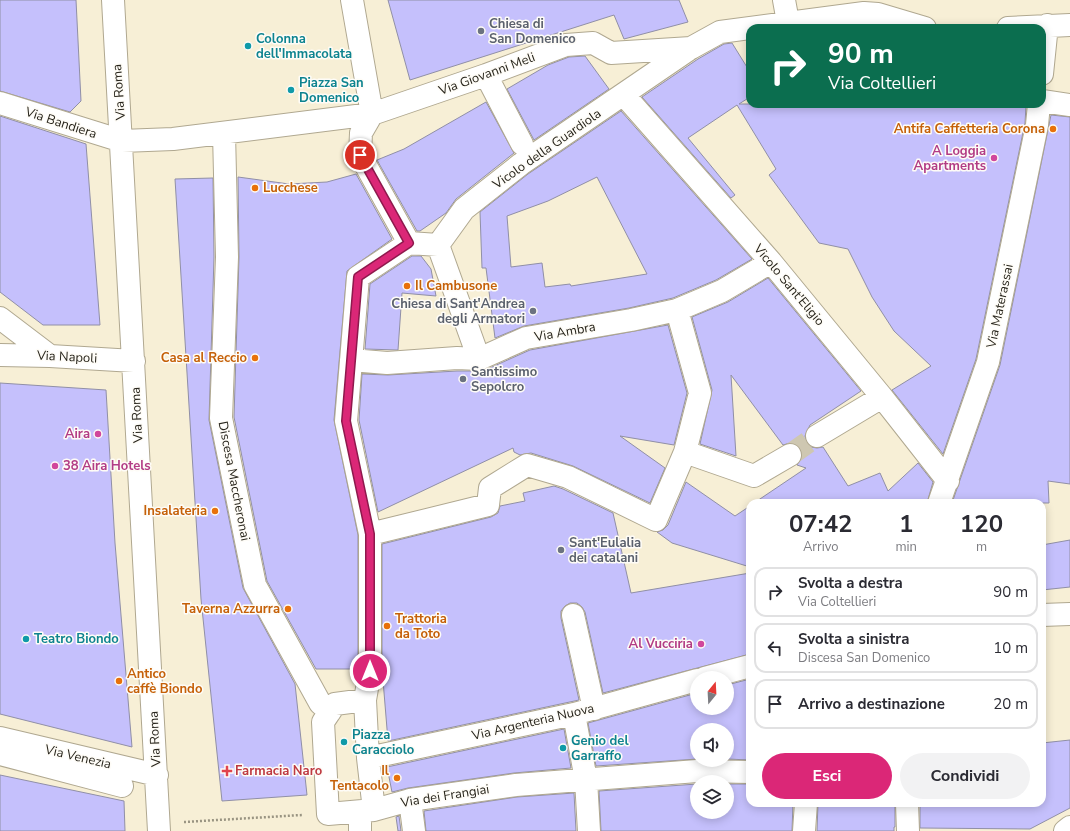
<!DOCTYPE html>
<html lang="it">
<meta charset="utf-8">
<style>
body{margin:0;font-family:"Nunito Sans",sans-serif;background:#f2f2f3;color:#2b2b33;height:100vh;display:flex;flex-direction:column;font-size:15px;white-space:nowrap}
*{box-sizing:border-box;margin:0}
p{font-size:13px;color:#7c7c81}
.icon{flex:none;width:22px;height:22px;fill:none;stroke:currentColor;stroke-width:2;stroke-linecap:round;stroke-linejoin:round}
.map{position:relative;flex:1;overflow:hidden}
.side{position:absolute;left:746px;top:499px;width:300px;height:308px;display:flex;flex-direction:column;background:#fff;border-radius:12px;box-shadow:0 2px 10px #0003}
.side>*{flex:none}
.hud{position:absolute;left:746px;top:24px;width:300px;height:84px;border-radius:12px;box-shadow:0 2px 10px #0003;background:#0b6e4f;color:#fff;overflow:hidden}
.needle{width:26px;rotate:18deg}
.tools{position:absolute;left:690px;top:671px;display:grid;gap:8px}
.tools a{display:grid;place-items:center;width:44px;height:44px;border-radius:50%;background:#fff;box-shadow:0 2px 10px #0003;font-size:20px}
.pin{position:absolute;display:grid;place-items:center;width:34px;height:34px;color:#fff;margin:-17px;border:2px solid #fff;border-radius:50%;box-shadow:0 1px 4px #0007}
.me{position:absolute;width:44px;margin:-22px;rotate:0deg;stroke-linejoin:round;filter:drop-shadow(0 0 3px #0008)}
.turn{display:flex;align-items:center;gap:14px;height:84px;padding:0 16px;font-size:18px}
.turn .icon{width:52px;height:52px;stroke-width:2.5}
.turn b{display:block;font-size:28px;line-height:34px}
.eta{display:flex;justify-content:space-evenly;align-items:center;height:68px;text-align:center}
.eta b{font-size:24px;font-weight:700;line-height:28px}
.cta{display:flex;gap:8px;margin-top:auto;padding:8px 16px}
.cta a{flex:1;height:46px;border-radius:24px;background:#db2777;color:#fff;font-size:16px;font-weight:700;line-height:46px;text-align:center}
.cta a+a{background:#f2f2f3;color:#2b2b33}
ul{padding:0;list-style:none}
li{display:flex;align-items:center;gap:12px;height:50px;margin:0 8px 6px;padding:0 8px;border:2px solid #e1e1e2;border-radius:12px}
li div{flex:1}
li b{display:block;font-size:15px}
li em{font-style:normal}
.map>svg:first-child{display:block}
.building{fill:#c5c0fc;stroke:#908fa6;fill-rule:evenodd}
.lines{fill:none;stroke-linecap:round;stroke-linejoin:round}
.minor-tunnel{stroke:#cec7b1;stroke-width:22;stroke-dasharray:22 11;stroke-linecap:butt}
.minor-casing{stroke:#b0a890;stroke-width:24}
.path{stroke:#999482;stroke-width:2.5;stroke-dasharray:2 2;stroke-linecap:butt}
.minor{stroke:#fff;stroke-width:22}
.route-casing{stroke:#8e194d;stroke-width:10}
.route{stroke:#db2777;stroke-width:7}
.worship-dot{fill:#6b7280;stroke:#fefcf7;stroke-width:1.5}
.culture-dot{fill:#0f9aa8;stroke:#fefcf7;stroke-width:1.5}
.food-dot{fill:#e8710a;stroke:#fefcf7;stroke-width:1.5}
.hotel-dot{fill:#d1479c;stroke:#fefcf7;stroke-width:1.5}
.health-dot{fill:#e0444e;stroke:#fefcf7;stroke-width:1.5}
.labels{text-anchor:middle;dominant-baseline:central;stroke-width:3;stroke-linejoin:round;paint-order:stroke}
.worship-label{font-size:13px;font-weight:bold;fill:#5b616d;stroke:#fefcf7;text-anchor:start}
.culture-label{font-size:13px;font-weight:bold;fill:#0d838f;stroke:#fefcf7;text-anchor:start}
.street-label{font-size:13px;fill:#28251c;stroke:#fefcf7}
.food-label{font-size:13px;font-weight:bold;fill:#c56008;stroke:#fefcf7;text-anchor:end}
.hotel-label{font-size:13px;font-weight:bold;fill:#b23c85;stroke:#fefcf7;text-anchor:end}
.health-label{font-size:13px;font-weight:bold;fill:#be3a42;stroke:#fefcf7;text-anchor:start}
</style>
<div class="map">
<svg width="1070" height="831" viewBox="0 0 1070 831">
<rect width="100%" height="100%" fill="#f7efd6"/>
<!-- building -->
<path class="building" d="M 0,0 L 76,0 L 81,101 L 70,112 L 0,91 Z
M 388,0 L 679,0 L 688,22 L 624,39 L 614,15 L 410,80 Z
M 732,43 L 750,72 L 750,97 L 739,104 L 1015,104 L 1026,106 L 1025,123 L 976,359 L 943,454 L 892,390 L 931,366 L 894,331 L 872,297 L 848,249 L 819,243 L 769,175 L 776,169 L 737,105 L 688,138 L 735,195 L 731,198 L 642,97 L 698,59 L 724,44 Z
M 585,56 L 609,89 L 534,140 L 507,89 L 548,65 L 569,57 Z
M 486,102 L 514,153 L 456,199 L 446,213 L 420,231 L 417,231 L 377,160 L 404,149 Z
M 621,111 L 752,259 L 716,280 L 673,298 L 629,308 L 524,326 L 495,338 L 486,268 L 482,268 L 480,212 L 528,174 ZM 597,177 L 647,274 L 571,286 L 570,284 L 545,287 L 542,263 L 511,267 L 507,216 L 548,201 Z
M 1051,115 L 1070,117 L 1070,484 L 1048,481 L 1049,503 L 952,503 L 1000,365 Z
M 0,116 L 86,144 L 100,325 L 43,325 L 0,292 Z
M 356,174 L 392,239 L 347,271 L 334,420 L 358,535 L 358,669 L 316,669 L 267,581 L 234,417 L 239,257 L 238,177 L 289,184 L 327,182 Z
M 213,178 L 214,257 L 209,420 L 243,588 L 295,684 L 307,795 L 222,801 L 201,599 L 175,179 Z
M 412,256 L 421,256 L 431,269 L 436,296 L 402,293 L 398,350 L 365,349 L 370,284 Z
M 768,278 L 861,391 L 810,425 L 805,436 L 807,443 L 811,447 L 817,448 L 823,447 L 848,486 L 880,473 L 888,491 L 918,463 L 933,482 L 927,503 L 754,503 L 806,468 L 797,465 L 802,455 L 801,448 L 797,444 L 790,443 L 783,445 L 731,375 L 736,456 L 700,444 L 712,390 L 692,317 L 728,302 Z
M 668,325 L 687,393 L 674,445 L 620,436 L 665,468 L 650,503 L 573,466 L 531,453 L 520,455 L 514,452 L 513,448 L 378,512 L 359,420 L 362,374 L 388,375 L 457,371 L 483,371 L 530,350 Z
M 0,383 L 106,390 L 115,543 L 132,747 L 0,714 Z
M 686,482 L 735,516 L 750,506 L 750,567 L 672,543 L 657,532 L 663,530 L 668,525 Z
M 554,486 L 563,489 L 613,513 L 631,593 L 750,573 L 750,654 L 603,693 L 585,612 L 582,607 L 577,603 L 570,603 L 565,606 L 561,611 L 561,618 L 579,700 L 388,741 L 382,668 L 382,544 L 491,517 L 498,513 L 500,506 L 525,501 L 523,493 Z
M 1070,540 L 1070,587 L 1042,590 L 1042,545 Z
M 750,679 L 750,760 L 727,759 L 727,730 L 697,730 L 697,759 L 596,766 L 588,723 L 697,693 L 697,708 L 727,708 L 727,685 Z
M 564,729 L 571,768 L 514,773 L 408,788 L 392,792 L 387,767 Z
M 1070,740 L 1070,808 L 1030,829 L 920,828 L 920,803 L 1042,803 L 1042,743 Z
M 0,775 L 124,801 L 125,831 L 0,831 Z
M 697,784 L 697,812 L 727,812 L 727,784 L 750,784 L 750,803 L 793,803 L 792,831 L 601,831 L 599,791 Z
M 574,793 L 576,831 L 426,831 L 424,811 L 517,797 Z
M 818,803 L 895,803 L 895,827 L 894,827 L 894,831 L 817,831 Z
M 399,816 L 401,831 L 398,831 L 396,817 Z"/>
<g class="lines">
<!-- minor-tunnel -->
<path class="minor-tunnel" d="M 790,455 L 817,436"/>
<!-- minor casing -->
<g class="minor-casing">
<path id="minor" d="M 113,0 L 159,831
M 784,0 L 788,22
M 1008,28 L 1070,25
M 1042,74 L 1047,25
M 486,75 L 522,144
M 624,95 L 771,262 L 882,397 L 948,481
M 1042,101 L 1070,105
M 0,103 L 122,141 L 173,139 L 372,114 L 352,0
M 224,133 L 227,257 L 221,418 L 255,585 L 320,703 L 330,712
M 409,243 L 438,245 L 464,209 L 521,164 L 691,48 L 720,32 L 864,13 L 878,14 L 925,28
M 409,243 L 360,155 L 361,133 L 372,114 L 486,75 L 566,45 L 593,43 L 611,53 L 691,48
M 438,245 L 479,359
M 0,318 L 50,356
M 0,355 L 50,356 L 134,361
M 351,360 L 387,363 L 457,358 L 479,359 L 526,338 L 631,320 L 677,310 L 722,291 L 771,262
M 817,436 L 882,397
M 685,452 L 754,476 L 790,455
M 939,503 L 988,362 L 1037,125 L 1039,104
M 370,534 L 488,505 L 490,488 L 527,465 L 568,477 L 656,520 L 685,452 L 700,393 L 677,310
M 573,615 L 594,709
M 1042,615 L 1070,614
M 705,678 L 750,666
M 365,700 L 335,704 L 323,722 L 328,814 L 374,810 L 368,758 L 365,700 L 370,671 L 370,534 L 346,421 L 358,277 L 409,243
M 574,714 L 586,780 L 589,831
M 0,738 L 157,775
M 0,754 L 122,786
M 368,758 L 574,714 L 697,680
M 410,800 L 414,831
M 907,803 L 908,831
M 374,810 L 410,800 L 516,785 L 697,771 L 750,772
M 360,812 L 360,831
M 804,831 L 806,803
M 1065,831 L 1070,827"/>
</g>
<!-- path -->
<path class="path" d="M 184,822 L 302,815"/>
<!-- minor -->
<use href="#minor" class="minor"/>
</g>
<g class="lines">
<!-- route casing -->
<g class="route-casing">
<path id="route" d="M 360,155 L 409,243 L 358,277 L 346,421 L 370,534 L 370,671"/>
</g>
<!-- route -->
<use href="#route" class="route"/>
</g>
<!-- markers -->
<g class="worship-dot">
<circle cx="481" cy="31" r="4"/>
<circle cx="533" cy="311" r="4"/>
<circle cx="463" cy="379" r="4"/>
<circle cx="561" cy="550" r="4"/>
</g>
<g class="culture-dot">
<circle cx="248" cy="46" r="4"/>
<circle cx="291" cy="90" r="4"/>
<circle cx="26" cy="639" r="4"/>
<circle cx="344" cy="742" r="4"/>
<circle cx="563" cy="748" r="4"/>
</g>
<g class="food-dot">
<circle cx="1053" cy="129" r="4"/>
<circle cx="255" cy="188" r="4"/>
<circle cx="407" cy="286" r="4"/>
<circle cx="255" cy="358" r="4"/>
<circle cx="215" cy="511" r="4"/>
<circle cx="288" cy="609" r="4"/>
<circle cx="387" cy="626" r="4"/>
<circle cx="119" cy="681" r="4"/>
<circle cx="397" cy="778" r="4"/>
</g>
<g class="hotel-dot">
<circle cx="994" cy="158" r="4"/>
<circle cx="98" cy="434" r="4"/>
<circle cx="55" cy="466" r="4"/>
<circle cx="701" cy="644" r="4"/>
</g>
<path class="health-dot" d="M225 765h4v4h4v4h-4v4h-4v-4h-4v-4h4z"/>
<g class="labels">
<!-- worship labels -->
<g class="worship-label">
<text x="489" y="24">Chiesa di<tspan x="489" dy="15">San Domenico</tspan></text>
<text x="525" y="304" text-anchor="end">Chiesa di Sant'Andrea<tspan x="525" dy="15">degli Armatori</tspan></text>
<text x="471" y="372">Santissimo<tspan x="471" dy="15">Sepolcro</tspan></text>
<text x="569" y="543">Sant'Eulalia<tspan x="569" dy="15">dei catalani</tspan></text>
</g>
<!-- culture labels -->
<g class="culture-label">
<text x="256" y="39">Colonna<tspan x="256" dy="15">dell'Immacolata</tspan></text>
<text x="299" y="83">Piazza San<tspan x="299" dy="15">Domenico</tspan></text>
<text x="34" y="639">Teatro Biondo</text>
<text x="352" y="735">Piazza<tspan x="352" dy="15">Caracciolo</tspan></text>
<text x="571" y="741">Genio del<tspan x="571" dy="15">Garraffo</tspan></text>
</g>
<!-- street labels -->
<g class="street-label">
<text transform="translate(487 74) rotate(-20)">Via Giovanni Meli</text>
<text transform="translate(119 92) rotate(-94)">Via Roma</text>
<text transform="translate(61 123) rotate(18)">Via Bandiera</text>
<text transform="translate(547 149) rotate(-35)">Vicolo della Guardiola</text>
<text transform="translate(789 285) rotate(50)">Vicolo Sant'Eligio</text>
<text transform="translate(1000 306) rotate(-78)">Via Materassai</text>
<text transform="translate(565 332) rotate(-10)">Via Ambra</text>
<text transform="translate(67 357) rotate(3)">Via Napoli</text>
<text transform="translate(137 415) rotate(-93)">Via Roma</text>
<text transform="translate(234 481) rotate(79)">Discesa Maccheronai</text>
<text transform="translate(533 722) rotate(-13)">Via Argenteria Nuova</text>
<text transform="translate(155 739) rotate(-93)">Via Roma</text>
<text transform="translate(78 757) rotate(13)">Via Venezia</text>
<text transform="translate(445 796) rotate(-9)">Via dei Frangiai</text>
</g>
<!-- food labels -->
<g class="food-label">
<text x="1045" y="129">Antifa Caffetteria Corona</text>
<text x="263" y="188" text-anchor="start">Lucchese</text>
<text x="415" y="286" text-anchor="start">Il Cambusone</text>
<text x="247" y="358">Casa al Reccio</text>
<text x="207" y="511">Insalateria</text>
<text x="280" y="609">Taverna Azzurra</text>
<text x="395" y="619" text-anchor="start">Trattoria<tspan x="395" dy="15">da Toto</tspan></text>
<text x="127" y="674" text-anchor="start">Antico<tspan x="127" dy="15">caffè Biondo</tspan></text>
<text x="389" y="771">Il<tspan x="389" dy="15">Tentacolo</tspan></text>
</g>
<!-- hotel labels -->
<g class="hotel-label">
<text x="986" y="151">A Loggia<tspan x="986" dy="15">Apartments</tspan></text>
<text x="90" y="434">Aira</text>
<text x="63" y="466" text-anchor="start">38 Aira Hotels</text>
<text x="693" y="644">Al Vucciria</text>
</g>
<!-- health labels -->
<g class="health-label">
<text x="235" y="771">Farmacia Naro</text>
</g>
</g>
</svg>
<div class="tools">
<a><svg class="needle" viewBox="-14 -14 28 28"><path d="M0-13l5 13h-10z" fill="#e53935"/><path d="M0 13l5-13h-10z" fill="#7c7c81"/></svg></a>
<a><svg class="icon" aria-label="sound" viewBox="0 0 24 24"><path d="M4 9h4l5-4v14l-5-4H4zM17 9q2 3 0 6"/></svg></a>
<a><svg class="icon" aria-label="layers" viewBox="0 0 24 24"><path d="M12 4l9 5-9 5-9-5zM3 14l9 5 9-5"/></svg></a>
</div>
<div class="pin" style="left:360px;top:155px;background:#d93025"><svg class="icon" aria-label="arrive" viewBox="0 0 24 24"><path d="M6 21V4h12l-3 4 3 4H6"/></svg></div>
<svg class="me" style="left:370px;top:671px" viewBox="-20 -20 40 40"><circle r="17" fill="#db2777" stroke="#fff" stroke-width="3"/><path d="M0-11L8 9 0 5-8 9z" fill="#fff"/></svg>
<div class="hud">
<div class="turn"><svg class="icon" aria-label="right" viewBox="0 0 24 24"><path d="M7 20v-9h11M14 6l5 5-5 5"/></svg><div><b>90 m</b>Via Coltellieri</div></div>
</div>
<section class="side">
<div class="eta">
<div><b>07:42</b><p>Arrivo</p></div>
<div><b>1</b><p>min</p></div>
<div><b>120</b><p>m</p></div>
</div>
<ul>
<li><svg class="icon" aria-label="right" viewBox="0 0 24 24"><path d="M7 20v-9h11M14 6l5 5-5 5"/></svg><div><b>Svolta a destra</b><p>Via Coltellieri</p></div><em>90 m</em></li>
<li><svg class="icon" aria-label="left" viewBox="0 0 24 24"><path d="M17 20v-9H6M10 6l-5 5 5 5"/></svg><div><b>Svolta a sinistra</b><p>Discesa San Domenico</p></div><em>10 m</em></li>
<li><svg class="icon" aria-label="arrive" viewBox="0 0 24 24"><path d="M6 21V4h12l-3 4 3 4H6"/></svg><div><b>Arrivo a destinazione</b></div><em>20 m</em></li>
</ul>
<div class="cta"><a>Esci</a><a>Condividi</a></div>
</section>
</div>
